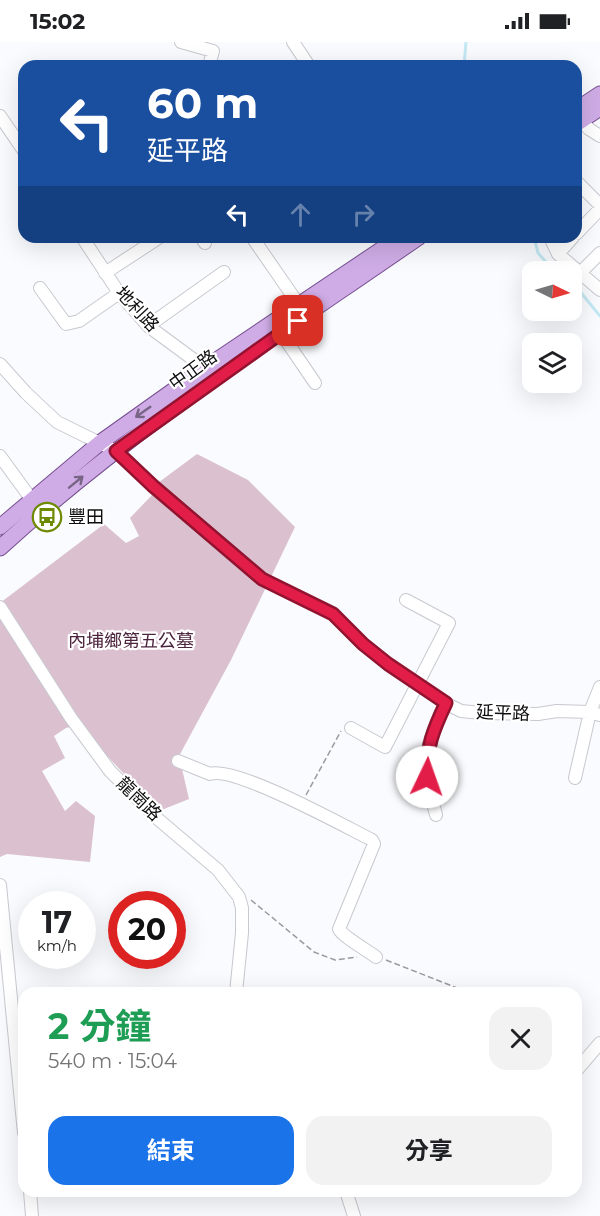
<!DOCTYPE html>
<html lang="zh-TW">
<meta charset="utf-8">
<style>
body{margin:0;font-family:Montserrat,"Noto Sans TC",sans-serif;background:#f2f2f2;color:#202124;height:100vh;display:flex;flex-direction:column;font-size:22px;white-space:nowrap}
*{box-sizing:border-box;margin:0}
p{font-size:20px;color:#757577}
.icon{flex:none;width:33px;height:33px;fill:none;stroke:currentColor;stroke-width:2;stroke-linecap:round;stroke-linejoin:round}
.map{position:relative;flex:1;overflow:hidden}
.sheet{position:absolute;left:18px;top:945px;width:564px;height:210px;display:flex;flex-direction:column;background:#fff;border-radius:18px;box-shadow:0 6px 24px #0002}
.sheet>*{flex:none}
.guide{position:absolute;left:18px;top:18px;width:564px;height:183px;border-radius:18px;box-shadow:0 6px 24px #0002;background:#1a4fa0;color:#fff;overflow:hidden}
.needle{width:39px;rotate:95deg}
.tools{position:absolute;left:522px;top:219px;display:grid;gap:12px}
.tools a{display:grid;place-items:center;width:60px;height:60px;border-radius:12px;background:#fff;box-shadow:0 6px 24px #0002;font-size:30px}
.speed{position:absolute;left:18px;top:849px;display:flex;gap:12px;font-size:30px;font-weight:700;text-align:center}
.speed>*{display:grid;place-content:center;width:78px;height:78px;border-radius:50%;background:#fff;box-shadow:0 6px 24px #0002;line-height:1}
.speed small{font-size:15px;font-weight:400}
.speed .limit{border:9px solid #d22;background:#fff;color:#111}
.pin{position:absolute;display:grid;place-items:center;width:51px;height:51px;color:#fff;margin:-26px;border-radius:12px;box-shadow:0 3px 9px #0006}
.me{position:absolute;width:66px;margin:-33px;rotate:3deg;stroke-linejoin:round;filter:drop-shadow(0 0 4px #0008)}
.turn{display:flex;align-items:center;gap:21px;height:126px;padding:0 30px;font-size:27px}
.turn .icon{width:78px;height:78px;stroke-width:2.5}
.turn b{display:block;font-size:42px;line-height:51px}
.lanes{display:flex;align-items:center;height:57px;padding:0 30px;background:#0003;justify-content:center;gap:30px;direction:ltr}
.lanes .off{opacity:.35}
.round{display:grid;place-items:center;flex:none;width:63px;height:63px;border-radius:18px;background:#f2f2f2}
.head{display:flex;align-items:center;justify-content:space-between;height:102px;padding:0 30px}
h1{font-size:36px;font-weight:700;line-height:45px;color:#1e9e55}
.button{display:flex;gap:12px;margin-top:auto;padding:12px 30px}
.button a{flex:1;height:69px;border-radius:18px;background:#1a73e8;color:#fff;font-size:24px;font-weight:700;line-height:69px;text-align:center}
.button a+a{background:#f2f2f2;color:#202124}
.status{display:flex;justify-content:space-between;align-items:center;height:42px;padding:0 30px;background:#fff;direction:ltr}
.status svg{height:16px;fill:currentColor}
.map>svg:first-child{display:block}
.green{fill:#dbc1d0}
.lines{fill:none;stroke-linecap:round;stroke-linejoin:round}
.stream{stroke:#c4e9f4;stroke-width:3}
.minor-casing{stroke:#c8c9d0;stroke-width:14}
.major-casing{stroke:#775091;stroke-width:17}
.path{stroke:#9b9b9e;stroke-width:1.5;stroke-dasharray:6 3;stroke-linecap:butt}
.minor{stroke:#fff;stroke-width:12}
.major{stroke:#cface6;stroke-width:15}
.oneway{stroke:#786586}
.route-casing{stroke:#92132f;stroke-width:15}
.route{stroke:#e11d48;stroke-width:10}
.labels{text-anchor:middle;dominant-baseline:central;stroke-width:4.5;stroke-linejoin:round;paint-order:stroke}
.street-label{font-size:18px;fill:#0e0e10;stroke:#fff}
.poi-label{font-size:18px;fill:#0e0e10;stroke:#fff;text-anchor:start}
.park-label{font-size:18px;fill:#4c243e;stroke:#fff}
</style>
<div class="status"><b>15:02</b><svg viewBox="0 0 49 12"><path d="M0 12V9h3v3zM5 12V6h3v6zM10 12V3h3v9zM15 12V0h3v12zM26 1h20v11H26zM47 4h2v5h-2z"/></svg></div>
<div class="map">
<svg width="600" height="1174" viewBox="0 0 600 1174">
<rect width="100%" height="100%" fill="#fafbfe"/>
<!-- green -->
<path class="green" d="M 197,412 L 248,438 L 295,485 L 231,618 L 179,714 L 189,757 L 159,769 L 78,683 L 66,686 L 54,694 L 65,716 L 42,729 L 65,769 L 76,759 L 95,774 L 90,820 L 7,812 L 0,815 L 0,561 L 104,482 L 126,501 L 139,494 L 130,476 L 152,453 L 147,449 Z"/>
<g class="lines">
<!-- stream -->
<path class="stream" d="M 464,24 L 466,0
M 534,195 L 538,211 L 555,230
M 572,242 L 578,247 L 600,274"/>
<!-- minor casing -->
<g class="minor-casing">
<path id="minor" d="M 181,0 L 213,9 L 209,24
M 293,0 L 309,24
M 577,73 L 589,87 L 600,94
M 0,74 L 24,109
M 576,139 L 600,163
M 576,192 L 600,167
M 82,195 L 119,251 L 148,284 L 205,326
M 201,195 L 205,201
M 252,195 L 299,263
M 550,195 L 558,212 L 600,248
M 558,212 L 573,195
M 105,231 L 160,195
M 579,232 L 600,211
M 40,246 L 66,282 L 79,279 L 119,251
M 148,284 L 224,230
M 281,291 L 315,341
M 0,322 L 26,351 L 57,380 L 116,409 L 153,444 L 262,537 L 333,571 L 363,602 L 388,622 L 445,661 L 461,669 L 482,671 L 538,672 L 557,669 L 590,670 L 600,673
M 0,414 L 32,458
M 0,565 L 71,676 L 110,729 L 159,778 L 218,828 L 239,855 L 242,866 L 242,891 L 236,951
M 351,686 L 385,705 L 449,581 L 406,558
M 178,719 L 210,732 C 234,723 344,784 372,798 L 374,802 L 339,887 C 343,895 367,908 376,915
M 575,736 L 590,670 L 600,645
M 436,773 C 432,755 423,734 426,716 C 429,697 437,679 445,661
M 0,843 L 24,1091
M 576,1029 L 600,1001
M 30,1149 L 32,1174
M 346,1149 L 354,1174"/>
</g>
<!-- major casing -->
<g class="major-casing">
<path id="major" d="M 576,68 L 600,52
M 576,82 L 600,66
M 0,485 L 101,400 L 205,326 L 400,195
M 0,506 C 129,388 276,294 419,195"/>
</g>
<!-- path -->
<path class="path" d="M 306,753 L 341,689
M 251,858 L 314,910 L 335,918 L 357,915
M 386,918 L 470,951"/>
<!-- minor -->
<use href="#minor" class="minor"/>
<!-- major -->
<use href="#major" class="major"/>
</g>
<!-- one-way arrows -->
<defs><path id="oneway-shaft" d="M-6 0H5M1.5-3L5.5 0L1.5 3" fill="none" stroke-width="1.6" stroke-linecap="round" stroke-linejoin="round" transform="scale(1.5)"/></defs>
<g class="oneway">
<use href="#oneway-shaft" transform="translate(143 370) rotate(145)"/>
<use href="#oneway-shaft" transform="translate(76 440) rotate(-39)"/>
</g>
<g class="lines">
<!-- route casing -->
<g class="route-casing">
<path id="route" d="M 298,279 L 116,409 L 153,444 L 262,537 L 333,572 L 363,602 L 388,622 L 446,661 C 434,686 425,708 427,735"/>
</g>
<!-- route -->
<use href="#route" class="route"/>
</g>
<!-- icons -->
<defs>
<g id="bus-ring" transform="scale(1.5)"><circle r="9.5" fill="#fff" stroke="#6d8a01" stroke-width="1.5"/><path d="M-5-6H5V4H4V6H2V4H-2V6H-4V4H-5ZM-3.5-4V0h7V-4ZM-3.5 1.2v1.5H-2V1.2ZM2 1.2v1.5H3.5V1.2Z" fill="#6d8a01"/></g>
</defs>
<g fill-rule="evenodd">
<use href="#bus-ring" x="47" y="475"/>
</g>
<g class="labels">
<!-- street labels -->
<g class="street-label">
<text transform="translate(137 267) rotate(47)">地利路</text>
<text transform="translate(193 328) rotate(-36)">中正路</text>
<text transform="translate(503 671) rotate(2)">延平路</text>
<text transform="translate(139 757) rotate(44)">龍崗路</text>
</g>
<!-- poi labels -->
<g class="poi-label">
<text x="68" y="475">豐田</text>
</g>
<!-- park labels -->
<g class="park-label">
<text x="131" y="599">內埔鄉第五公墓</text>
</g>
</g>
</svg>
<div class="tools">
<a><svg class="needle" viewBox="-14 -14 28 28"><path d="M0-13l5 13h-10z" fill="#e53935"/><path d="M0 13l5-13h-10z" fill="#757577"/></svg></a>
<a><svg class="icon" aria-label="layers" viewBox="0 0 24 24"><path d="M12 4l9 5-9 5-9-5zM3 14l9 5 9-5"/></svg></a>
</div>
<div class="speed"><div>17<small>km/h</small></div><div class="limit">20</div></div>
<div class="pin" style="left:298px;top:279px;background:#d93025"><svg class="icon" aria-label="arrive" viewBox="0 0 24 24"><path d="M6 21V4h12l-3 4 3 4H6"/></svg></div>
<svg class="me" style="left:427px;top:735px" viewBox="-20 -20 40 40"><circle r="19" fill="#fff"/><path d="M0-13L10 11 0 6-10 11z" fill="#e11d48"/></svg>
<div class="guide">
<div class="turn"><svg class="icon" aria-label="left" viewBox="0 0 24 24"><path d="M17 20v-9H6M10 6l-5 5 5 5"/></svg><div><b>60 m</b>延平路</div></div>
<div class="lanes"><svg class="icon" aria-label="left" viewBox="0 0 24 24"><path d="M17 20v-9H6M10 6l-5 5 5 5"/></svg><svg class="icon off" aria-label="ahead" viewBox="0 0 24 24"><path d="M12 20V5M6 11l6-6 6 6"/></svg><svg class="icon off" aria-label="right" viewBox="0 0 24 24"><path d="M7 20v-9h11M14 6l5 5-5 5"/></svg></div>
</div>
<section class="sheet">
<div class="head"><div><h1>2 分鐘</h1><p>540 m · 15:04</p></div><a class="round"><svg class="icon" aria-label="close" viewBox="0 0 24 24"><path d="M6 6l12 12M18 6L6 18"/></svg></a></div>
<div class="button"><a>結束</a><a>分享</a></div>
</section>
</div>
